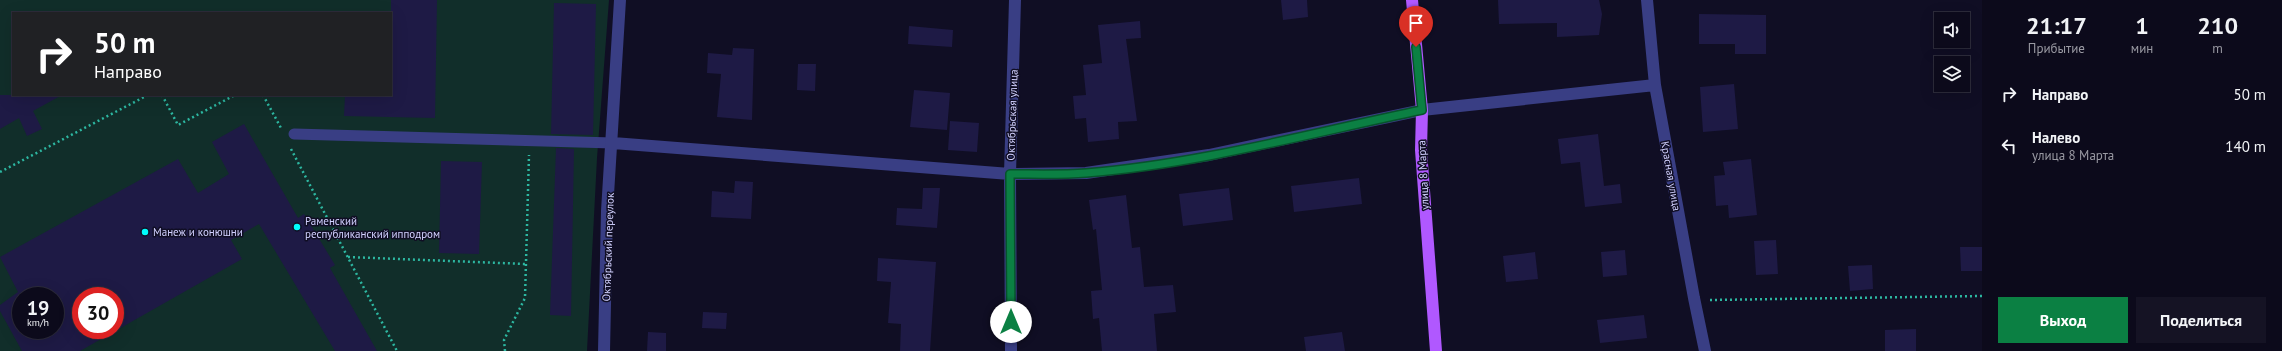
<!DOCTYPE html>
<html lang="ru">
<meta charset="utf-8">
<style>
body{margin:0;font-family:"PT Sans",sans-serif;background:#151324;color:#f1f3f6;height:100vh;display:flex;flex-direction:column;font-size:15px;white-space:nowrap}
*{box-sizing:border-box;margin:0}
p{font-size:13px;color:#9a9aa3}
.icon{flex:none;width:22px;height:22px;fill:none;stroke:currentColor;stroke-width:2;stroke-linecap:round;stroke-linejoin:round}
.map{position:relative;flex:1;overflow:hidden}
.details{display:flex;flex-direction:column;background:#0c0a1b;width:300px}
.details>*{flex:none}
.guide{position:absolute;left:12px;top:12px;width:380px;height:84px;border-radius:0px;box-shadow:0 4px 16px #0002,0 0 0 1px #2c2b3a;background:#202124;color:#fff;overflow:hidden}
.fabs{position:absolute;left:1934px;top:12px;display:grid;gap:8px}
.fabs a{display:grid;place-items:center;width:36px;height:36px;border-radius:0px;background:#0c0a1b;box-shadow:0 4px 16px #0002,0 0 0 1px #2c2b3a;font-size:20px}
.speed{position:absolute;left:12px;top:287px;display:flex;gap:8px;font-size:20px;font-weight:700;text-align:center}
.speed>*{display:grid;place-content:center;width:52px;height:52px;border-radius:50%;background:#0c0a1b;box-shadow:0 4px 16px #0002,0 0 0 1px #2c2b3a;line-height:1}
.speed small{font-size:10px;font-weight:400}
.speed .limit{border:6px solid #d22;background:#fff;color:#111}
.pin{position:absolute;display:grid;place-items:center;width:34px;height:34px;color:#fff;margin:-41px -17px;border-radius:50% 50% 50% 0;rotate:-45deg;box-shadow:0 0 4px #0007}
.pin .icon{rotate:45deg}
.me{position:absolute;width:44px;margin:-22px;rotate:0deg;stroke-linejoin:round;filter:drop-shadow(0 0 3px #0008)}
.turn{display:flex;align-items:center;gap:14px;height:84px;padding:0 16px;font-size:18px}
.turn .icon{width:52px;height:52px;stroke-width:2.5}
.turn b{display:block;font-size:28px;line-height:34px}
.eta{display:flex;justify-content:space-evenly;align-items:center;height:68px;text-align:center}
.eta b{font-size:24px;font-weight:800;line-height:28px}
.button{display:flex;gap:8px;margin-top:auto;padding:8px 16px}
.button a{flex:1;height:46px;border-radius:0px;background:#0b8043;color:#fff;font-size:16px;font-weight:800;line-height:46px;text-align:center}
.button a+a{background:#151324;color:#f1f3f6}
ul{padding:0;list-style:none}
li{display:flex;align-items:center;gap:12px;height:52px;padding:0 16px}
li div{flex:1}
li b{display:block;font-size:15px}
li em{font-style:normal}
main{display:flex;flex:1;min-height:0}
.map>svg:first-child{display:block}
.green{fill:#112e2a;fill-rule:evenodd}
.building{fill:#1e1a45;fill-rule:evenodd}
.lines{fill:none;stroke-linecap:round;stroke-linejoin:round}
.path{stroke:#2db7a1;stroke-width:2.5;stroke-dasharray:2 3;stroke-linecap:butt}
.lane{stroke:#393e84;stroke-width:11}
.street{stroke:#393e84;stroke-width:12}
.primary{stroke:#b058ff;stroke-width:12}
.route-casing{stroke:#07532c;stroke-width:10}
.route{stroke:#0b8043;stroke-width:7}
.poi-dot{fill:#00fcfc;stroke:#100e24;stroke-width:1.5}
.labels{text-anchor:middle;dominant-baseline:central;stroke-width:3;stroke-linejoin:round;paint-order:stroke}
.street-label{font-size:11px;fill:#d2d1ff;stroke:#100e24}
.poi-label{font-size:11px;fill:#d2d1ff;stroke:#100e24;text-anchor:start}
</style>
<main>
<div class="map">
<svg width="1982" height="351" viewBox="0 0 1982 351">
<rect width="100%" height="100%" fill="#100e24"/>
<!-- green -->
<path class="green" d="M 0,0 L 609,0 L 597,158 L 587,351 L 0,351 ZM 13,13 L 391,13 L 391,95 L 13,95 ZM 21,296 L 55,296 L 55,330 L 21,330 ZM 81,296 L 115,296 L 115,330 L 81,330 Z"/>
<!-- building -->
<path class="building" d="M 391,0 L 437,0 L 435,118 L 344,116 L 345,95 L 391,95 Z
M 1281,0 L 1307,0 L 1308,17 L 1283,20 Z
M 1498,0 L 1599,0 L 1602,14 L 1599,35 L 1557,37 L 1557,23 L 1499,24 Z
M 554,3 L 596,4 L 593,135 L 551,134 Z
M 1699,14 L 1766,15 L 1766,54 L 1735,54 L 1735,44 L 1699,44 Z
M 1140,21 L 1141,38 L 1126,39 L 1137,121 L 1118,122 L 1119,139 L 1088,142 L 1086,118 L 1075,119 L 1073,96 L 1086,95 L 1083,65 L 1102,63 L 1098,25 Z
M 909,26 L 953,30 L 952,47 L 908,44 Z
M 733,48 L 754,49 L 752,120 L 717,117 L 721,74 L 707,73 L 708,53 L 732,55 Z
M 798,64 L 816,64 L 815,91 L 797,90 Z
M 1734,84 L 1738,129 L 1703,132 L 1700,87 Z
M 914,90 L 950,93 L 947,130 L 910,127 Z
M 0,95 L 62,95 L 33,111 L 42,129 L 27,136 L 19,118 L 0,129 Z
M 950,121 L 979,123 L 977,152 L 948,150 Z
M 244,124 L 298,218 L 304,214 L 335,265 L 330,268 L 377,351 L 335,351 L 259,224 L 231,240 L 242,259 L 80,351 L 22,351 L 0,311 L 0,305 L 18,292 L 0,257 L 178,159 L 198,193 L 229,174 L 212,142 ZM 21,296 L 55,296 L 55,330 L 21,330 ZM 81,296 L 115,296 L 115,330 L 81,330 Z
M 1598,134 L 1604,186 L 1620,184 L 1622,203 L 1585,207 L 1580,162 L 1561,164 L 1558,139 Z
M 556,148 L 574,149 L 571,316 L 550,315 Z
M 1751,159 L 1757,215 L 1729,218 L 1728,205 L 1716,206 L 1714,176 L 1725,175 L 1723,162 Z
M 441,161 L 482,162 L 479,254 L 439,253 Z
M 1359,178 L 1362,204 L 1294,212 L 1291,186 Z
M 735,181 L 753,182 L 751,219 L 711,217 L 712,191 L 734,193 Z
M 923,188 L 940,188 L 937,228 L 896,225 L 897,208 L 922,209 Z
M 1229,188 L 1233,220 L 1183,226 L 1179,194 Z
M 1126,195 L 1132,248 L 1140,247 L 1144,287 L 1173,285 L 1176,312 L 1154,314 L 1157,351 L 1102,351 L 1099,318 L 1093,319 L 1091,291 L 1102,290 L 1096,229 L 1093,230 L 1089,200 Z
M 1776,240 L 1778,274 L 1756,275 L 1754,241 Z
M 1960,247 L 1982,247 L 1982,271 L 1961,271 Z
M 1625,250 L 1627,275 L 1603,277 L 1601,252 Z
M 1535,252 L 1538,279 L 1506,282 L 1503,256 Z
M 878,258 L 936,262 L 930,351 L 900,351 L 901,324 L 888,323 L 891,282 L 877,281 Z
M 1872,265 L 1873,289 L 1850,291 L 1848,266 Z
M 703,312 L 727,313 L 726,329 L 702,328 Z
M 1644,315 L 1647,338 L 1600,343 L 1597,320 Z
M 1916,329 L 1916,351 L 1885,351 L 1885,330 Z
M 648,332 L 666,333 L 666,351 L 647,351 Z
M 1342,332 L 1345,351 L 1306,351 L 1304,337 Z"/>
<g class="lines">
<!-- path -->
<path class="path" d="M 162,95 L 178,125 L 235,95
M 263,95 L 281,128
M 291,149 L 397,351
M 0,172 L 148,95
M 348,257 L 526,264
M 1710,300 L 1982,296
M 505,351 L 504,340 L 525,298 L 529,155"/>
<!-- lane -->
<path class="lane" d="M 294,134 L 613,143"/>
<!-- street -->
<path class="street" d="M 1647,0 L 1655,85 L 1694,298 L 1705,351
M 613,143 L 1010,174 L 1086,173 L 1209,155 L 1422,110 L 1655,85
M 604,351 L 607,211 L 620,0
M 1011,351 L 1010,174 L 1015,0"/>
<!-- primary -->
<path class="primary" d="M 1412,0 L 1422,110 L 1421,150 L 1436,351"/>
</g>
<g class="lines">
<!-- route casing -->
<g class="route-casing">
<path id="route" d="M 1011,322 L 1010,174 C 1035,174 1061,175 1086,173 C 1199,164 1311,133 1422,110 L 1416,47"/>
</g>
<!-- route -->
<use href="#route" class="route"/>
</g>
<!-- markers -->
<g class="poi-dot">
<circle cx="297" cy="227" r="4"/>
<circle cx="145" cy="232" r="4"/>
</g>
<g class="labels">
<!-- street labels -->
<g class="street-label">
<text transform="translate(1012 115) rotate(-88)">Октябрьская улица</text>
<text transform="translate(1423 175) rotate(-93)">улица 8 Марта</text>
<text transform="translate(1671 176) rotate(80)">Красная улица</text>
<text transform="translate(608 247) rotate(-88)">Октябрьский переулок</text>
</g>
<!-- poi labels -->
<g class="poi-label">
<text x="305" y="221">Раменский<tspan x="305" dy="13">республиканский ипподром</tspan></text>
<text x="153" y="232">Манеж и конюшни</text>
</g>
</g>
</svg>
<div class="fabs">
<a><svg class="icon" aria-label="sound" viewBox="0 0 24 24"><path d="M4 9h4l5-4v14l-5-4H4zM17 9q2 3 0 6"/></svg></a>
<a><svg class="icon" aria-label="layers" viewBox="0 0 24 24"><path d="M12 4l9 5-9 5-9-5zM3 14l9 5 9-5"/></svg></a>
</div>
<div class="speed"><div>19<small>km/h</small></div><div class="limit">30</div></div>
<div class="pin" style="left:1416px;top:47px;background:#d93025"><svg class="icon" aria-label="arrive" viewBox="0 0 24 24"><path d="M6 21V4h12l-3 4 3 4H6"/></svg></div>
<svg class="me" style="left:1011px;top:322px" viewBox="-20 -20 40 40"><circle r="19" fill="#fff"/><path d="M0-13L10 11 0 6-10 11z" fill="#0b8043"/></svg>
<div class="guide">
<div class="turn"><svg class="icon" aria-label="right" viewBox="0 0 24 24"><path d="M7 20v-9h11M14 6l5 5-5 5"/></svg><div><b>50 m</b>Направо</div></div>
</div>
</div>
<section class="details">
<div class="eta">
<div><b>21:17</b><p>Прибытие</p></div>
<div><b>1</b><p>мин</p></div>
<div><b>210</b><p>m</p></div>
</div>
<ul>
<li><svg class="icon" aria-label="right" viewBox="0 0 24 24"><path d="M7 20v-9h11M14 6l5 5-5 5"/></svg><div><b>Направо</b></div><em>50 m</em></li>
<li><svg class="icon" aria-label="left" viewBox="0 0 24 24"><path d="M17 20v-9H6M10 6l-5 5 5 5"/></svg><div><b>Налево</b><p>улица 8 Марта</p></div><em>140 m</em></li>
</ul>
<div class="button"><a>Выход</a><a>Поделиться</a></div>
</section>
</main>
